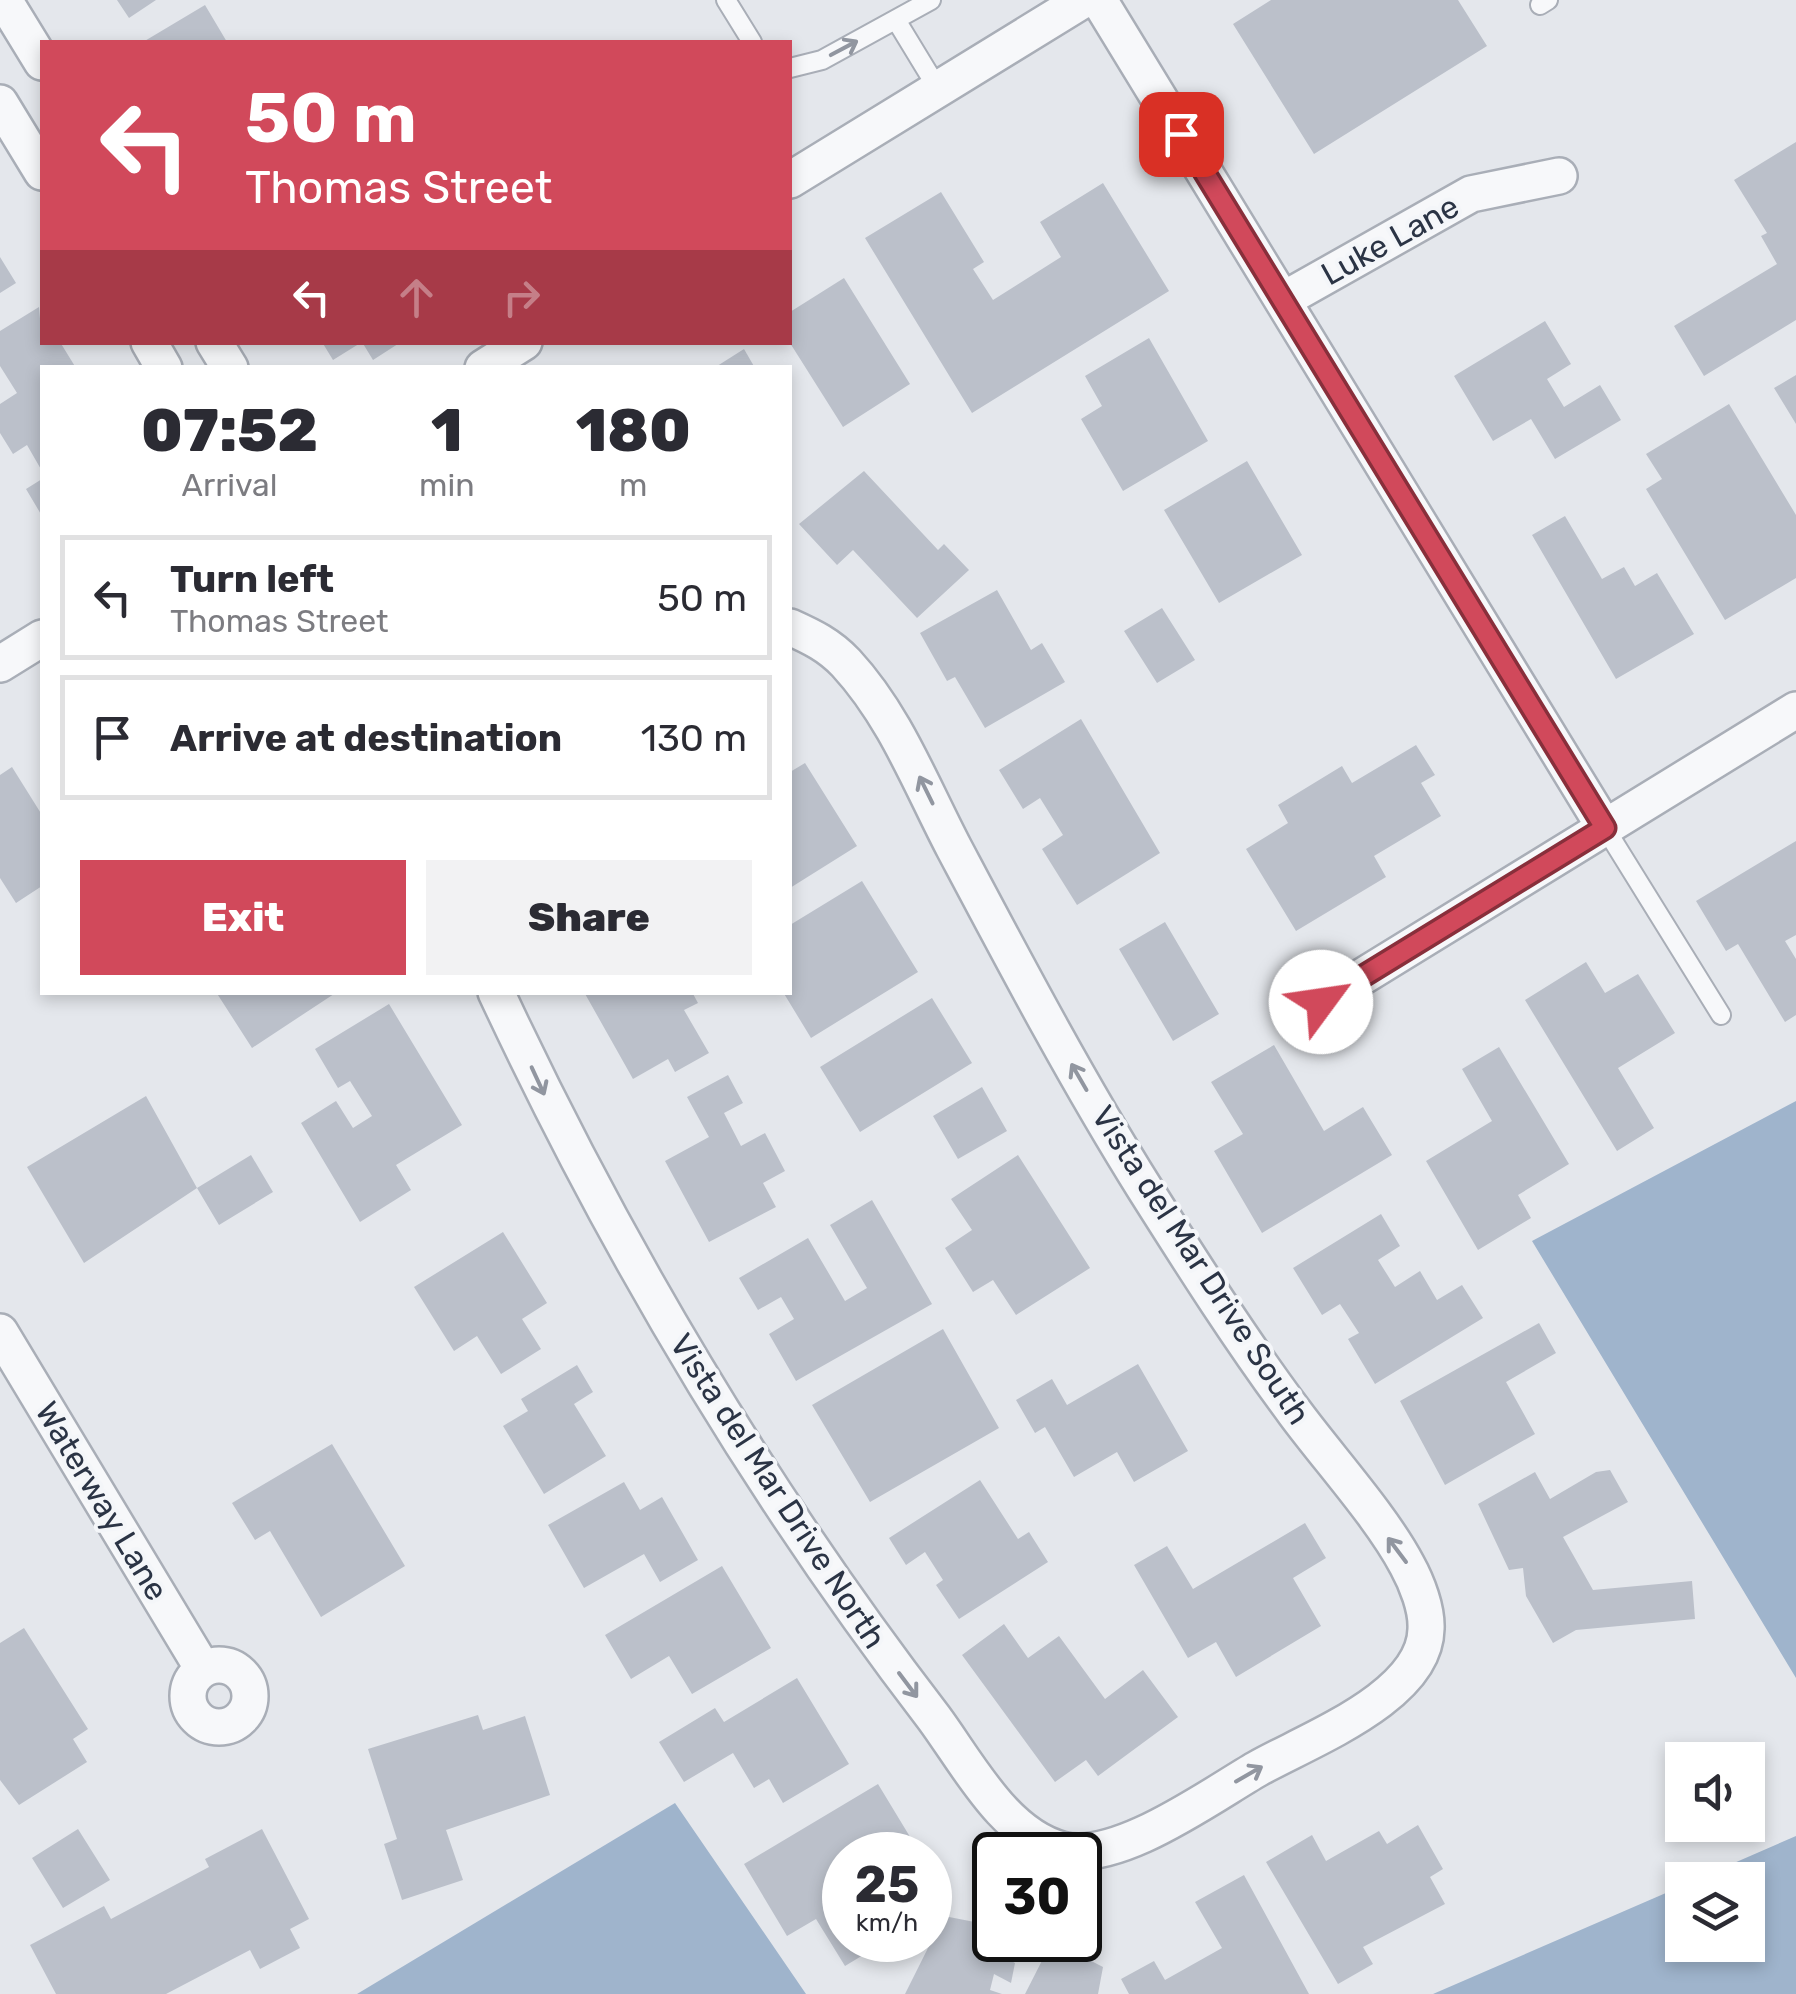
<!DOCTYPE html>
<style>
body{margin:0;font-family:Rubik,sans-serif;background:#f2f2f3;color:#2b2b33;height:100vh;display:flex;flex-direction:column;font-size:38px;white-space:nowrap}
*{box-sizing:border-box;margin:0}
p{font-size:32px;color:#7c7c81}
.icon{flex:none;width:55px;height:55px;fill:none;stroke:currentColor;stroke-width:2;stroke-linecap:round;stroke-linejoin:round}
.map{position:relative;flex:1;overflow:hidden}
.drawer{position:absolute;left:40px;top:365px;width:752px;height:630px;display:flex;flex-direction:column;background:#fff;border-radius:0px;box-shadow:0 5px 15px #0003}
.drawer>*{flex:none}
.banner{position:absolute;left:40px;top:40px;width:752px;height:305px;border-radius:0px;box-shadow:0 5px 15px #0003;background:#d1495b;color:#fff;overflow:hidden}
.tools{position:absolute;left:1665px;top:1742px;display:grid;gap:20px}
.tools a{display:grid;place-items:center;width:100px;height:100px;border-radius:0px;background:#fff;box-shadow:0 5px 15px #0003;font-size:50px}
.speed{position:absolute;left:822px;top:1832px;display:flex;gap:20px;font-size:50px;font-weight:700;text-align:center}
.speed>*{display:grid;place-content:center;width:130px;height:130px;border-radius:50%;background:#fff;box-shadow:0 5px 15px #0003;line-height:1}
.speed small{font-size:25px;font-weight:400}
.speed .limit{border:5px solid #111;border-radius:15px;background:#fff;color:#111}
.pin{position:absolute;display:grid;place-items:center;width:85px;height:85px;color:#fff;margin:-42px;border-radius:20px;box-shadow:0 5px 15px #0006}
.me{position:absolute;width:110px;margin:-55px;rotate:59deg;stroke-linejoin:round;filter:drop-shadow(0 0 8px #0008)}
.turn{display:flex;align-items:center;gap:35px;height:210px;padding:0 40px;font-size:45px}
.turn .icon{width:130px;height:130px;stroke-width:2.5}
.turn b{display:block;font-size:70px;line-height:85px}
.lanes{display:flex;align-items:center;height:95px;padding:0 40px;background:#0003;justify-content:center;gap:50px;direction:ltr}
.lanes .off{opacity:.35}
.eta{display:flex;justify-content:space-evenly;align-items:center;height:170px;text-align:center}
.eta b{font-size:60px;font-weight:800;line-height:70px}
.action{display:flex;gap:20px;margin-top:auto;padding:20px 40px}
.action a{flex:1;height:115px;border-radius:0px;background:#d1495b;color:#fff;font-size:40px;font-weight:800;line-height:115px;text-align:center}
.action a+a{background:#f2f2f3;color:#2b2b33}
ul{padding:0;list-style:none}
li{display:flex;align-items:center;gap:30px;height:125px;margin:0 20px 15px;padding:0 20px;border:5px solid #e1e1e2;border-radius:0px}
li div{flex:1}
li b{display:block;font-size:38px}
li em{font-style:normal}
.map>svg:first-child{display:block}
.water{fill:#9fb4cc}
.building{fill:#bbc0ca}
.lines{fill:none;stroke-linecap:round;stroke-linejoin:round}
.lane-casing{stroke:#a9aeb7;stroke-width:22}
.street-casing{stroke:#a9aeb7;stroke-width:40}
.lane{stroke:#f7f8fa;stroke-width:18}
.street{stroke:#f7f8fa;stroke-width:35}
.oneway{stroke:#9196a0}
.route-casing{stroke:#882f3b;stroke-width:25}
.route{stroke:#d1495b;stroke-width:18}
.labels{text-anchor:middle;dominant-baseline:central;stroke-width:8;stroke-linejoin:round;paint-order:stroke}
.street-label{font-size:32px;fill:#2b3445;stroke:#f4f6f9}
</style>
<div class="map">
<svg width="1796" height="1994" viewBox="0 0 1796 1994">
<rect width="100%" height="100%" fill="#e4e7ec"/>
<!-- water -->
<path class="water" d="M 1796,1101 L 1796,1678 L 1532,1241 Z
M 675,1803 L 806,1994 L 357,1994 Z
M 1796,1836 L 1796,1994 L 1433,1994 L 1682,1886 L 1682,1945 L 1748,1945 L 1748,1880 L 1695,1880 Z"/>
<!-- building -->
<path class="building" d="M 117,0 L 156,0 L 129,18 Z
M 1271,0 L 1458,0 L 1487,46 L 1314,154 L 1233,24 Z
M 205,5 L 227,42 L 143,42 Z
M 1796,142 L 1796,320 L 1704,376 L 1674,326 L 1777,264 L 1761,236 L 1767,233 L 1734,180 Z
M 1103,183 L 1169,291 L 972,413 L 865,238 L 941,192 L 984,262 L 973,269 L 993,300 L 1061,257 L 1040,222 Z
M 0,257 L 16,283 L 0,293 Z
M 844,278 L 910,384 L 843,427 L 790,343 L 790,312 Z
M 39,307 L 42,342 L 60,342 L 76,368 L 42,368 L 42,471 L 27,445 L 13,454 L 0,433 L 0,404 L 17,393 L 0,366 L 0,331 Z
M 1545,321 L 1571,364 L 1547,379 L 1564,407 L 1600,385 L 1621,420 L 1555,459 L 1531,419 L 1493,441 L 1454,376 Z
M 1149,338 L 1208,441 L 1123,491 L 1081,419 L 1102,406 L 1085,376 Z
M 322,342 L 362,342 L 333,360 Z
M 362,342 L 401,342 L 373,360 Z
M 744,349 L 755,368 L 714,368 Z
M 1796,375 L 1796,424 L 1774,388 Z
M 1729,404 L 1796,515 L 1796,578 L 1725,620 L 1646,489 L 1662,479 L 1646,454 Z
M 1247,461 L 1302,555 L 1219,603 L 1164,510 Z
M 864,471 L 938,550 L 944,544 L 969,570 L 917,618 L 853,550 L 837,565 L 799,524 Z
M 42,479 L 42,516 L 26,489 Z
M 1565,516 L 1602,579 L 1624,567 L 1635,586 L 1657,573 L 1694,634 L 1616,679 L 1532,535 Z
M 997,590 L 1031,650 L 1042,643 L 1065,682 L 985,728 L 955,677 L 947,681 L 920,633 Z
M 1162,608 L 1195,660 L 1157,683 L 1124,631 Z
M 1081,719 L 1160,853 L 1077,905 L 1042,849 L 1063,835 L 1040,798 L 1023,809 L 999,770 Z
M 1416,745 L 1435,775 L 1421,783 L 1441,816 L 1374,856 L 1386,877 L 1296,931 L 1246,849 L 1288,823 L 1278,805 L 1342,766 L 1352,783 Z
M 805,763 L 857,846 L 790,888 L 790,772 Z
M 12,767 L 42,815 L 42,886 L 16,903 L 0,878 L 0,775 Z
M 1796,841 L 1796,935 L 1785,941 L 1796,959 L 1796,1015 L 1785,1022 L 1738,944 L 1726,951 L 1696,901 Z
M 862,881 L 918,972 L 811,1038 L 783,992 L 790,992 L 790,925 Z
M 1165,922 L 1219,1014 L 1173,1041 L 1119,949 Z
M 1586,962 L 1605,993 L 1638,974 L 1675,1033 L 1618,1068 L 1654,1128 L 1617,1151 L 1525,1000 Z
M 216,992 L 337,992 L 252,1048 Z
M 584,992 L 692,992 L 698,1003 L 684,1010 L 709,1053 L 675,1072 L 668,1059 L 633,1079 Z
M 932,998 L 972,1063 L 860,1132 L 820,1067 Z
M 389,1004 L 462,1125 L 396,1165 L 411,1190 L 360,1222 L 301,1123 L 336,1101 L 353,1128 L 372,1116 L 350,1081 L 338,1088 L 315,1049 Z
M 1274,1045 L 1324,1131 L 1363,1107 L 1392,1155 L 1262,1233 L 1214,1151 L 1243,1134 L 1211,1082 Z
M 1499,1047 L 1569,1164 L 1518,1195 L 1531,1218 L 1478,1250 L 1426,1161 L 1492,1121 L 1462,1069 Z
M 728,1075 L 743,1103 L 724,1113 L 741,1146 L 765,1133 L 785,1171 L 763,1183 L 776,1207 L 709,1242 L 665,1161 L 709,1137 L 687,1097 Z
M 982,1087 L 1007,1131 L 958,1159 L 933,1116 Z
M 146,1096 L 197,1188 L 84,1263 L 27,1167 Z
M 251,1155 L 273,1192 L 219,1225 L 197,1188 Z
M 1018,1155 L 1090,1268 L 1016,1315 L 993,1280 L 973,1292 L 945,1248 L 972,1230 L 951,1199 Z
M 872,1200 L 932,1304 L 796,1381 L 769,1334 L 794,1319 L 781,1297 L 758,1310 L 739,1278 L 808,1238 L 845,1301 L 867,1288 L 830,1225 Z
M 1381,1214 L 1400,1246 L 1378,1260 L 1395,1287 L 1420,1271 L 1437,1300 L 1462,1285 L 1483,1318 L 1375,1384 L 1348,1339 L 1359,1333 L 1340,1304 L 1322,1315 L 1293,1268 Z
M 503,1232 L 547,1303 L 522,1319 L 541,1349 L 501,1374 L 477,1336 L 454,1351 L 414,1287 Z
M 1539,1323 L 1556,1353 L 1506,1382 L 1535,1434 L 1445,1485 L 1400,1401 Z
M 943,1329 L 999,1428 L 870,1502 L 812,1405 Z
M 1138,1364 L 1188,1451 L 1134,1482 L 1117,1452 L 1074,1477 L 1045,1427 L 1035,1433 L 1016,1400 L 1052,1379 L 1067,1405 Z
M 577,1365 L 593,1392 L 574,1404 L 606,1456 L 544,1494 L 503,1426 L 528,1411 L 521,1399 Z
M 332,1444 L 405,1566 L 321,1617 L 270,1531 L 255,1540 L 232,1503 Z
M 1610,1470 L 1628,1502 L 1563,1537 L 1593,1590 L 1692,1581 L 1695,1619 L 1576,1630 L 1553,1643 L 1526,1596 L 1523,1568 L 1509,1570 L 1478,1504 L 1535,1472 L 1550,1499 L 1596,1472 Z
M 980,1480 L 1018,1539 L 1029,1532 L 1048,1562 L 959,1619 L 936,1585 L 943,1580 L 925,1552 L 906,1565 L 889,1538 Z
M 624,1482 L 640,1510 L 662,1497 L 698,1560 L 660,1582 L 644,1554 L 584,1588 L 548,1525 Z
M 1305,1523 L 1326,1558 L 1293,1578 L 1321,1626 L 1236,1677 L 1216,1642 L 1188,1658 L 1134,1565 L 1167,1546 L 1193,1589 Z
M 722,1566 L 771,1648 L 692,1694 L 669,1656 L 631,1679 L 605,1635 Z
M 1004,1624 L 1028,1658 L 1059,1636 L 1105,1699 L 1143,1670 L 1178,1717 L 1098,1776 L 1086,1760 L 1055,1782 L 962,1655 Z
M 24,1628 L 88,1729 L 73,1739 L 87,1762 L 19,1805 L 0,1780 L 0,1643 Z
M 797,1678 L 849,1764 L 783,1803 L 769,1779 L 754,1788 L 733,1753 L 684,1782 L 659,1742 L 715,1708 L 724,1722 Z
M 478,1715 L 483,1730 L 525,1716 L 550,1795 L 446,1830 L 463,1880 L 402,1900 L 384,1844 L 397,1839 L 368,1749 Z
M 878,1784 L 921,1855 L 845,1855 L 845,1940 L 888,1940 L 845,1966 L 816,1919 L 787,1936 L 744,1864 Z
M 1418,1825 L 1443,1869 L 1430,1877 L 1445,1904 L 1363,1947 L 1373,1964 L 1338,1984 L 1266,1862 L 1312,1835 L 1326,1861 L 1379,1831 L 1387,1844 Z
M 78,1829 L 110,1880 L 63,1908 L 32,1858 Z
M 262,1829 L 309,1919 L 290,1929 L 300,1948 L 260,1969 L 250,1950 L 166,1994 L 56,1994 L 30,1945 L 104,1906 L 111,1919 L 209,1867 L 205,1859 Z
M 1244,1875 L 1309,1994 L 1129,1994 L 1121,1979 L 1154,1961 L 1165,1980 L 1222,1948 L 1195,1902 Z
M 944,1916 L 995,1926 L 995,1952 L 1015,1963 L 1011,1983 L 994,1974 L 990,1990 L 1002,1994 L 905,1994 Z
M 1052,1941 L 1103,1967 L 1098,1994 L 1025,1994 Z"/>
<g class="lines">
<!-- lane casing -->
<g class="lane-casing">
<path id="lane" d="M 726,0 L 752,42
M 1540,5 L 1548,0
M 896,20 L 938,89
M 790,68 L 822,60 L 931,0
M 1605,828 L 1721,1015"/>
</g>
<!-- street casing -->
<g class="street-casing">
<path id="street" d="M 4,0 L 42,62
M 1099,0 L 1605,828
M 0,103 L 42,172
M 790,180 L 1083,0
M 1283,300 L 1471,194 L 1559,176
M 149,342 L 164,368
M 214,342 L 230,368
M 483,368 L 524,342
M 0,664 L 42,638
M 496,992 C 616,1249 761,1493 934,1718 C 968,1764 1004,1835 1062,1850 C 1118,1864 1210,1796 1257,1769 C 1308,1740 1425,1697 1426,1629 C 1427,1609 1417,1583 1407,1565 C 1381,1516 1329,1459 1295,1413 C 1242,1342 1193,1265 1145,1189 C 1076,1079 1015,963 954,848 C 921,785 895,716 846,663 C 829,645 812,637 790,627
M 1321,1002 L 1796,710
M 0,1332 L 203,1669
M188 1696a31 31 0 1 1 62 0a31 31 0 1 1-62 0Z"/>
</g>
<!-- lane -->
<use href="#lane" class="lane"/>
<!-- street -->
<use href="#street" class="street"/>
</g>
<!-- one-way arrows -->
<defs><path id="oneway-shaft" d="M-6 0H5M1.5-3L5.5 0L1.5 3" fill="none" stroke-width="1.6" stroke-linecap="round" stroke-linejoin="round" transform="scale(2.5)"/></defs>
<g class="oneway">
<use href="#oneway-shaft" transform="translate(844 48) rotate(-28)"/>
<use href="#oneway-shaft" transform="translate(926 790) rotate(-116)"/>
<use href="#oneway-shaft" transform="translate(1079 1077) rotate(-120)"/>
<use href="#oneway-shaft" transform="translate(538 1081) rotate(65)"/>
<use href="#oneway-shaft" transform="translate(1397 1550) rotate(-127)"/>
<use href="#oneway-shaft" transform="translate(908 1685) rotate(53)"/>
<use href="#oneway-shaft" transform="translate(1249 1774) rotate(-30)"/>
</g>
<g class="lines">
<!-- route casing -->
<g class="route-casing">
<path id="route" d="M 1181,134 L 1605,828 L 1321,1002"/>
</g>
<!-- route -->
<use href="#route" class="route"/>
</g>
<g class="labels">
<!-- street labels -->
<g class="street-label">
<text transform="translate(1390 240) rotate(-29)">Luke Lane</text>
<text transform="translate(1201 1265) rotate(57)">Vista del Mar Drive South</text>
<text transform="translate(778 1491) rotate(57)">Vista del Mar Drive North</text>
<text transform="translate(102 1501) rotate(59)">Waterway Lane</text>
</g>
</g>
</svg>
<div class="tools">
<a><svg class="icon" aria-label="sound" viewBox="0 0 24 24"><path d="M4 9h4l5-4v14l-5-4H4zM17 9q2 3 0 6"/></svg></a>
<a><svg class="icon" aria-label="layers" viewBox="0 0 24 24"><path d="M12 4l9 5-9 5-9-5zM3 14l9 5 9-5"/></svg></a>
</div>
<div class="speed"><div>25<small>km/h</small></div><div class="limit">30</div></div>
<div class="pin" style="left:1181px;top:134px;background:#d93025"><svg class="icon" aria-label="arrive" viewBox="0 0 24 24"><path d="M6 21V4h12l-3 4 3 4H6"/></svg></div>
<svg class="me" style="left:1321px;top:1002px" viewBox="-20 -20 40 40"><circle r="19" fill="#fff"/><path d="M0-13L10 11 0 6-10 11z" fill="#d1495b"/></svg>
<div class="banner">
<div class="turn"><svg class="icon" aria-label="left" viewBox="0 0 24 24"><path d="M17 20v-9H6M10 6l-5 5 5 5"/></svg><div><b>50 m</b>Thomas Street</div></div>
<div class="lanes"><svg class="icon" aria-label="left" viewBox="0 0 24 24"><path d="M17 20v-9H6M10 6l-5 5 5 5"/></svg><svg class="icon off" aria-label="ahead" viewBox="0 0 24 24"><path d="M12 20V5M6 11l6-6 6 6"/></svg><svg class="icon off" aria-label="right" viewBox="0 0 24 24"><path d="M7 20v-9h11M14 6l5 5-5 5"/></svg></div>
</div>
<section class="drawer">
<div class="eta">
<div><b>07:52</b><p>Arrival</p></div>
<div><b>1</b><p>min</p></div>
<div><b>180</b><p>m</p></div>
</div>
<ul>
<li><svg class="icon" aria-label="left" viewBox="0 0 24 24"><path d="M17 20v-9H6M10 6l-5 5 5 5"/></svg><div><b>Turn left</b><p>Thomas Street</p></div><em>50 m</em></li>
<li><svg class="icon" aria-label="arrive" viewBox="0 0 24 24"><path d="M6 21V4h12l-3 4 3 4H6"/></svg><div><b>Arrive at destination</b></div><em>130 m</em></li>
</ul>
<div class="action"><a>Exit</a><a>Share</a></div>
</section>
</div>
